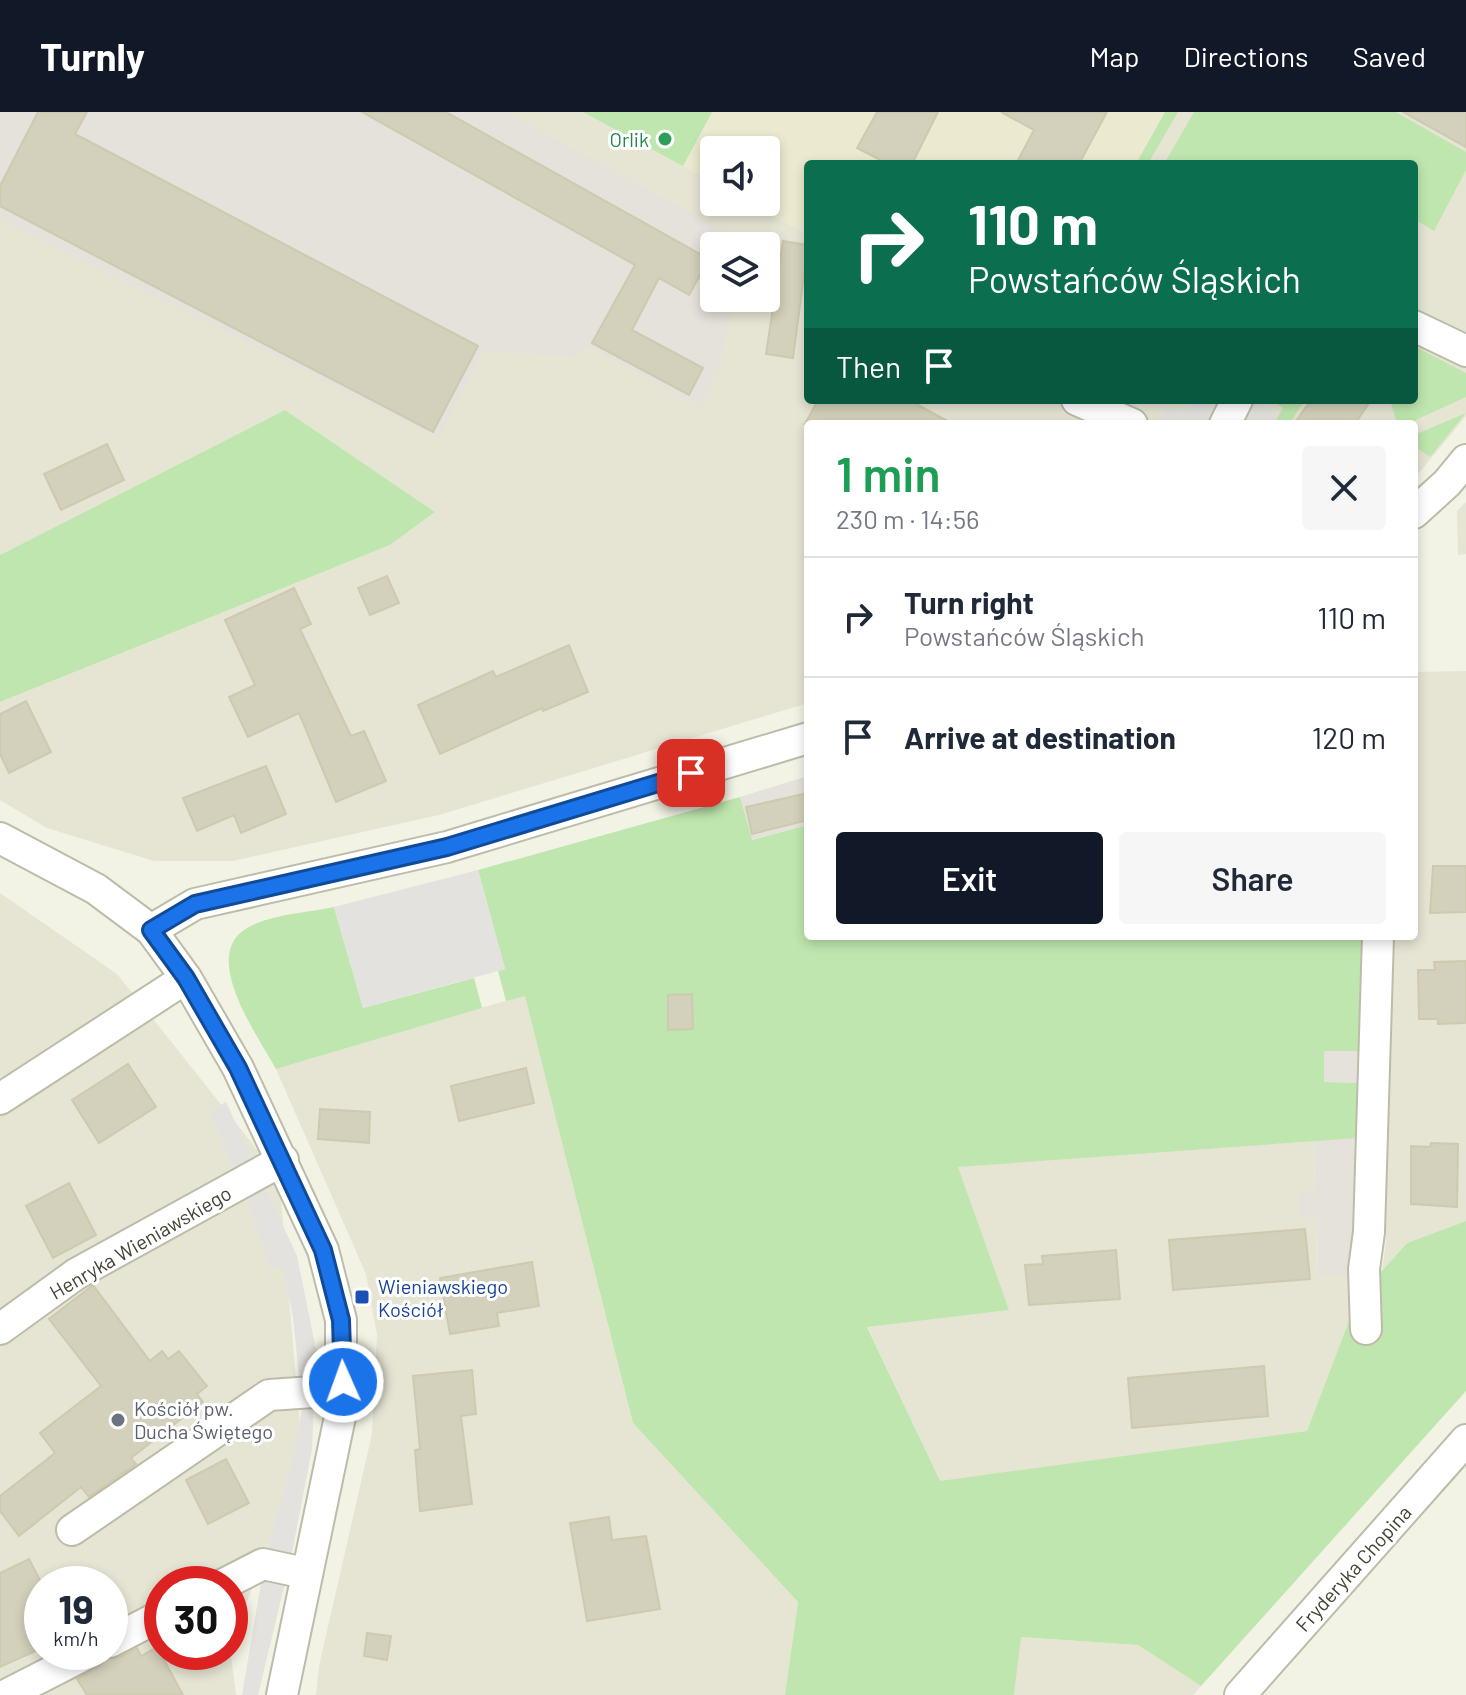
<!DOCTYPE html>
<meta charset="utf-8">
<style>
body{margin:0;font-family:Barlow,sans-serif;background:#f6f6f7;color:#1f2937;height:100vh;display:flex;flex-direction:column;font-size:30px;white-space:nowrap}
*{box-sizing:border-box;margin:0}
p{font-size:26px;color:#747a83}
.icon{flex:none;width:44px;height:44px;fill:none;stroke:currentColor;stroke-width:2;stroke-linecap:round;stroke-linejoin:round}
.map{position:relative;flex:1;overflow:hidden}
.side{position:absolute;left:804px;top:308px;width:614px;height:520px;display:flex;flex-direction:column;background:#fff;border-radius:8px;box-shadow:0 4px 12px #0003}
.side>*{flex:none}
.top-card{position:absolute;left:804px;top:48px;width:614px;height:244px;border-radius:8px;box-shadow:0 4px 12px #0003;background:#0b6e4f;color:#fff;overflow:hidden}
.controls{position:absolute;left:700px;top:24px;display:grid;gap:16px}
.controls a{display:grid;place-items:center;width:80px;height:80px;border-radius:8px;background:#fff;box-shadow:0 4px 12px #0003;font-size:40px}
.speed{position:absolute;left:24px;top:1454px;display:flex;gap:16px;font-size:40px;font-weight:700;text-align:center}
.speed>*{display:grid;place-content:center;width:104px;height:104px;border-radius:50%;background:#fff;box-shadow:0 4px 12px #0003;line-height:1}
.speed small{font-size:20px;font-weight:400}
.speed .limit{border:12px solid #d22;background:#fff;color:#111}
.pin{position:absolute;display:grid;place-items:center;width:68px;height:68px;color:#fff;margin:-34px;border-radius:16px;box-shadow:0 4px 12px #0006}
.me{position:absolute;width:88px;margin:-44px;rotate:358deg;stroke-linejoin:round;filter:drop-shadow(0 0 6px #0008)}
.turn{display:flex;align-items:center;gap:28px;height:168px;padding:0 32px;font-size:36px}
.turn .icon{width:104px;height:104px;stroke-width:2.5}
.turn b{display:block;font-size:56px;line-height:68px}
.then{display:flex;align-items:center;height:76px;padding:0 32px;background:#0003;gap:16px;font-size:30px}
.round{display:grid;place-items:center;flex:none;width:84px;height:84px;border-radius:8px;background:#f6f6f7}
.headline{display:flex;align-items:center;justify-content:space-between;height:136px;padding:0 32px}
h1{font-size:48px;font-weight:600;line-height:60px;color:#1e9e55}
.primary-button{display:flex;gap:16px;margin-top:auto;padding:16px 32px}
.primary-button a{flex:1;height:92px;border-radius:8px;background:#111827;color:#fff;font-size:32px;font-weight:600;line-height:92px;text-align:center}
.primary-button a+a{background:#f6f6f7;color:#1f2937}
ul{padding:0;list-style:none}
li{display:flex;align-items:center;gap:24px;height:120px;padding:0 32px;border-top:2px solid #e0e1e3}
li div{flex:1}
li b{display:block;font-size:30px}
li em{font-style:normal}
header{display:flex;align-items:center;gap:48px;box-sizing:border-box;height:112px;padding:0 40px;background:#111827;color:#fff}
header strong{font-size:38px}
nav{display:flex;gap:44px;margin-inline-start:auto;font-size:28px}
.map>svg:first-child{display:block}
.residential{fill:#e6e5d4;fill-rule:evenodd}
.industrial{fill:#e4e2da}
.education{fill:#ebead0}
.green{fill:#bfe6af}
.parking{fill:#e3e2de}
.building{fill:#d3d0bb;stroke:#cecaaf;stroke-width:2}
.lines{fill:none;stroke-linecap:round;stroke-linejoin:round}
.minor-casing{stroke:#bdbca8;stroke-width:34}
.minor{stroke:#fff;stroke-width:30}
.route-casing{stroke:#114b97;stroke-width:20}
.route{stroke:#1a73e8;stroke-width:14}
.leisure-dot{fill:#2e9e5b;stroke:#fff;stroke-width:3}
.transit-dot{fill:#1a4fb4;stroke:#fff;stroke-width:3}
.worship-dot{fill:#6b7280;stroke:#fff;stroke-width:3}
.labels{text-anchor:middle;dominant-baseline:central;stroke-width:6;stroke-linejoin:round;paint-order:stroke}
.leisure-label{font-size:20px;fill:#27864d;stroke:#fff;text-anchor:end}
.street-label{font-size:20px;fill:#444335;stroke:#fff}
.transit-label{font-size:20px;fill:#164399;stroke:#fff;text-anchor:start}
.worship-label{font-size:20px;fill:#5b616d;stroke:#fff;text-anchor:start}
</style>
<header>
<strong>Turnly</strong>
<nav><a>Map</a><a>Directions</a><a>Saved</a></nav>
</header>
<div class="map">
<svg width="1466" height="1583" viewBox="0 0 1466 1583">
<rect width="100%" height="100%" fill="#f2f2e5"/>
<!-- residential -->
<path class="residential" d="M 0,0 L 1466,0 L 1466,304 L 1414,367 L 1414,312 L 808,312 L 808,591 L 439,703 L 233,749 L 154,749 L 47,716 L 0,688 L 0,590 L 390,433 L 435,400 L 285,298 L 0,443 ZM 714,38 L 766,38 L 766,90 L 714,90 ZM 808,52 L 1414,52 L 1414,288 L 808,288 ZM 714,134 L 766,134 L 766,186 L 714,186 Z
M 1466,390 L 1466,442 L 1458,443 L 1457,399 Z
M 1466,559 L 1466,1109 L 1407,1131 L 1382,1158 L 1386,1131 L 1388,824 L 1414,824 L 1414,560 Z
M 0,781 L 117,862 L 279,1065 L 302,1340 L 230,1536 L 236,1583 L 0,1583 ZM 42,1472 L 110,1472 L 110,1540 L 42,1540 ZM 162,1472 L 230,1472 L 230,1540 L 162,1540 Z
M 525,883 L 633,1311 L 798,1490 L 785,1583 L 316,1583 L 319,1554 L 372,1322 L 377,1223 L 366,1162 L 276,957 Z
M 1314,1026 L 1315,1078 L 1299,1078 L 1299,1104 L 1317,1105 L 1318,1164 L 1359,1164 L 1358,1185 L 1307,1319 L 940,1370 L 867,1214 L 1008,1198 L 957,1055 Z
M 1020,1525 L 1138,1533 L 1201,1574 L 1193,1583 L 1014,1583 Z"/>
<!-- industrial -->
<path class="industrial" d="M 0,0 L 506,0 L 744,130 L 743,134 L 714,134 L 714,186 L 733,186 L 719,258 L 700,295 L 589,234 L 575,245 L 484,239 L 439,326 L 0,108 Z
M 808,664 L 808,713 L 751,728 L 740,685 Z
M 1324,938 L 1359,939 L 1359,971 L 1323,970 Z
M 1314,1026 L 1357,1026 L 1359,1164 L 1318,1164 L 1317,1105 L 1299,1105 L 1298,1078 L 1315,1078 Z"/>
<!-- education -->
<path class="education" d="M 712,0 L 1165,0 L 1136,52 L 808,52 L 808,123 L 748,90 L 766,90 L 766,38 L 714,38 L 714,71 L 683,54 Z"/>
<!-- green -->
<path class="green" d="M 583,0 L 712,0 L 683,54 Z
M 1165,0 L 1178,0 L 1148,52 L 1136,52 Z
M 1194,0 L 1396,0 L 1466,40 L 1466,58 L 1434,119 L 1414,107 L 1414,52 L 1164,52 Z
M 1414,234 L 1466,261 L 1466,285 L 1407,312 L 1397,312 L 1390,288 L 1414,288 Z
M 1272,288 L 1305,288 L 1289,312 L 1274,312 L 1283,296 Z
M 285,298 L 435,400 L 390,433 L 0,590 L 0,443 Z
M 1466,301 L 1430,345 L 1414,334 L 1414,323 Z
M 740,685 L 752,728 L 808,713 L 808,824 L 1366,824 L 1359,939 L 1324,939 L 1324,970 L 1359,971 L 1357,1026 L 958,1055 L 1009,1198 L 867,1215 L 940,1369 L 1307,1319 L 1358,1185 L 1407,1131 L 1466,1109 L 1466,1279 L 1201,1574 L 1138,1533 L 1021,1525 L 1014,1583 L 785,1583 L 798,1490 L 633,1311 L 525,884 L 506,889 L 498,859 L 505,857 L 478,758 Z
M 334,795 L 363,896 L 474,866 L 482,896 L 276,957 C 258,924 202,847 244,818 C 268,802 306,801 334,795 Z"/>
<!-- parking -->
<path class="parking" d="M 1200,288 L 1257,288 L 1277,303 L 1272,312 L 1158,312 L 1165,296 L 1182,298 Z
M 478,758 L 505,857 L 363,896 L 334,795 Z
M 226,990 L 297,1144 L 316,1238 L 312,1337 L 291,1446 L 258,1583 L 242,1583 L 267,1436 L 293,1350 L 302,1294 L 293,1205 L 283,1154 L 271,1157 L 246,1082 L 210,1000 Z"/>
<!-- building -->
<path class="building" d="M 38,0 L 87,0 L 75,22 L 478,234 L 433,320 L 0,94 L 0,74 Z
M 362,0 L 446,0 L 709,147 L 689,183 L 659,166 L 632,218 L 703,256 L 689,283 L 592,231 L 635,153 Z
M 877,0 L 938,0 L 912,52 L 888,52 L 857,36 Z
M 1001,0 L 1107,0 L 1079,52 L 1016,52 L 1034,18 Z
M 1403,0 L 1466,0 L 1466,35 Z
M 783,129 L 808,133 L 793,246 L 766,242 Z
M 818,288 L 909,288 L 953,312 L 805,312 Z
M 1311,288 L 1371,288 L 1355,312 L 1294,312 Z
M 107,332 L 124,368 L 61,398 L 44,362 Z
M 387,464 L 399,491 L 370,503 L 358,476 Z
M 294,476 L 311,512 L 300,517 L 351,624 L 364,619 L 386,669 L 336,690 L 299,601 L 248,625 L 229,585 L 255,573 L 225,508 Z
M 569,533 L 588,580 L 543,599 L 542,596 L 440,642 L 418,593 L 493,559 L 496,565 Z
M 26,589 L 51,640 L 9,661 L 0,642 L 0,602 Z
M 266,654 L 286,702 L 241,721 L 234,703 L 197,719 L 183,686 Z
M 808,681 L 808,708 L 752,722 L 746,695 Z
M 1433,754 L 1466,754 L 1466,800 L 1430,801 Z
M 1466,849 L 1466,911 L 1438,912 L 1438,907 L 1419,907 L 1418,858 L 1435,858 L 1434,850 Z
M 692,882 L 693,917 L 668,918 L 668,883 Z
M 128,952 L 156,995 L 99,1031 L 72,988 Z
M 526,956 L 534,991 L 459,1009 L 451,974 Z
M 320,997 L 370,1000 L 369,1031 L 318,1027 Z
M 1431,1031 L 1458,1032 L 1457,1095 L 1411,1092 L 1411,1034 L 1430,1035 Z
M 69,1071 L 96,1123 L 53,1146 L 26,1094 Z
M 1305,1117 L 1310,1167 L 1173,1178 L 1169,1128 Z
M 1116,1138 L 1120,1187 L 1029,1193 L 1025,1153 L 1043,1152 L 1042,1144 Z
M 532,1150 L 539,1194 L 497,1201 L 499,1214 L 450,1222 L 440,1166 Z
M 93,1173 L 150,1249 L 162,1239 L 168,1247 L 179,1239 L 207,1274 L 197,1282 L 203,1290 L 131,1346 L 136,1352 L 89,1385 L 81,1375 L 19,1424 L 0,1399 L 0,1384 L 55,1341 L 40,1321 L 101,1274 L 49,1207 Z
M 1264,1254 L 1268,1304 L 1132,1316 L 1128,1266 Z
M 472,1258 L 476,1302 L 461,1304 L 472,1392 L 420,1399 L 415,1338 L 420,1337 L 413,1264 Z
M 226,1347 L 249,1391 L 208,1412 L 186,1368 Z
M 609,1405 L 612,1428 L 646,1424 L 660,1497 L 587,1509 L 570,1411 Z
M 29,1447 L 42,1472 L 42,1536 L 0,1555 L 0,1461 Z
M 367,1521 L 391,1524 L 387,1548 L 364,1544 Z
M 157,1535 L 183,1583 L 87,1583 L 77,1567 L 98,1556 L 106,1547 L 118,1546 L 137,1536 L 141,1544 Z"/>
<g class="lines">
<!-- minor casing -->
<g class="minor-casing">
<path id="minor" d="M 1414,214 L 1466,239
M 1077,288 L 1132,312
M 1225,312 L 1237,288
M 1414,401 L 1447,371 L 1466,348
M 0,726 L 96,777 L 151,818 L 186,866 L 238,956 L 323,1138 L 341,1208 L 341,1300 L 282,1583
M 151,818 L 195,792 L 447,735 L 808,626
M 0,987 L 186,866
M 0,1217 L 76,1162 L 283,1048
M 1366,1217 L 1364,1157 L 1369,1120 L 1378,824
M 72,1418 L 269,1283 L 343,1278
M 224,1472 L 263,1452 L 305,1461
M 110,1530 L 162,1503
M 6,1583 L 90,1540
M 1240,1583 L 1466,1328"/>
</g>
<!-- minor -->
<use href="#minor" class="minor"/>
</g>
<g class="lines">
<!-- route casing -->
<g class="route-casing">
<path id="route" d="M 343,1270 L 341,1208 L 323,1138 L 238,956 L 186,866 L 151,818 L 195,792 L 447,735 L 691,661"/>
</g>
<!-- route -->
<use href="#route" class="route"/>
</g>
<!-- markers -->
<circle class="leisure-dot" cx="665" cy="27" r="8"/>
<rect class="transit-dot" x="354" y="1177" width="16" height="16" rx="4"/>
<circle class="worship-dot" cx="118" cy="1308" r="8"/>
<g class="labels">
<!-- leisure labels -->
<g class="leisure-label">
<text x="649" y="27">Orlik</text>
</g>
<!-- street labels -->
<g class="street-label">
<text transform="translate(140 1130) rotate(-30)">Henryka Wieniawskiego</text>
<text transform="translate(1353 1456) rotate(-48)">Fryderyka Chopina</text>
</g>
<!-- transit labels -->
<g class="transit-label">
<text x="378" y="1174">Wieniawskiego<tspan x="378" dy="23">Kościół</tspan></text>
</g>
<!-- worship labels -->
<g class="worship-label">
<text x="134" y="1296">Kościół pw.<tspan x="134" dy="23">Ducha Świętego</tspan></text>
</g>
</g>
</svg>
<div class="controls">
<a><svg class="icon" aria-label="sound" viewBox="0 0 24 24"><path d="M4 9h4l5-4v14l-5-4H4zM17 9q2 3 0 6"/></svg></a>
<a><svg class="icon" aria-label="layers" viewBox="0 0 24 24"><path d="M12 4l9 5-9 5-9-5zM3 14l9 5 9-5"/></svg></a>
</div>
<div class="speed"><div>19<small>km/h</small></div><div class="limit">30</div></div>
<div class="pin" style="left:691px;top:661px;background:#d93025"><svg class="icon" aria-label="arrive" viewBox="0 0 24 24"><path d="M6 21V4h12l-3 4 3 4H6"/></svg></div>
<svg class="me" style="left:343px;top:1270px" viewBox="-20 -20 40 40"><circle r="17" fill="#1a73e8" stroke="#fff" stroke-width="3"/><path d="M0-11L8 9 0 5-8 9z" fill="#fff"/></svg>
<div class="top-card">
<div class="turn"><svg class="icon" aria-label="right" viewBox="0 0 24 24"><path d="M7 20v-9h11M14 6l5 5-5 5"/></svg><div><b>110 m</b>Powstańców Śląskich</div></div>
<div class="then">Then<svg class="icon" aria-label="arrive" viewBox="0 0 24 24"><path d="M6 21V4h12l-3 4 3 4H6"/></svg></div>
</div>
<section class="side">
<div class="headline"><div><h1>1 min</h1><p>230 m · 14:56</p></div><a class="round"><svg class="icon" aria-label="close" viewBox="0 0 24 24"><path d="M6 6l12 12M18 6L6 18"/></svg></a></div>
<ul>
<li><svg class="icon" aria-label="right" viewBox="0 0 24 24"><path d="M7 20v-9h11M14 6l5 5-5 5"/></svg><div><b>Turn right</b><p>Powstańców Śląskich</p></div><em>110 m</em></li>
<li><svg class="icon" aria-label="arrive" viewBox="0 0 24 24"><path d="M6 21V4h12l-3 4 3 4H6"/></svg><div><b>Arrive at destination</b></div><em>120 m</em></li>
</ul>
<div class="primary-button"><a>Exit</a><a>Share</a></div>
</section>
</div>
